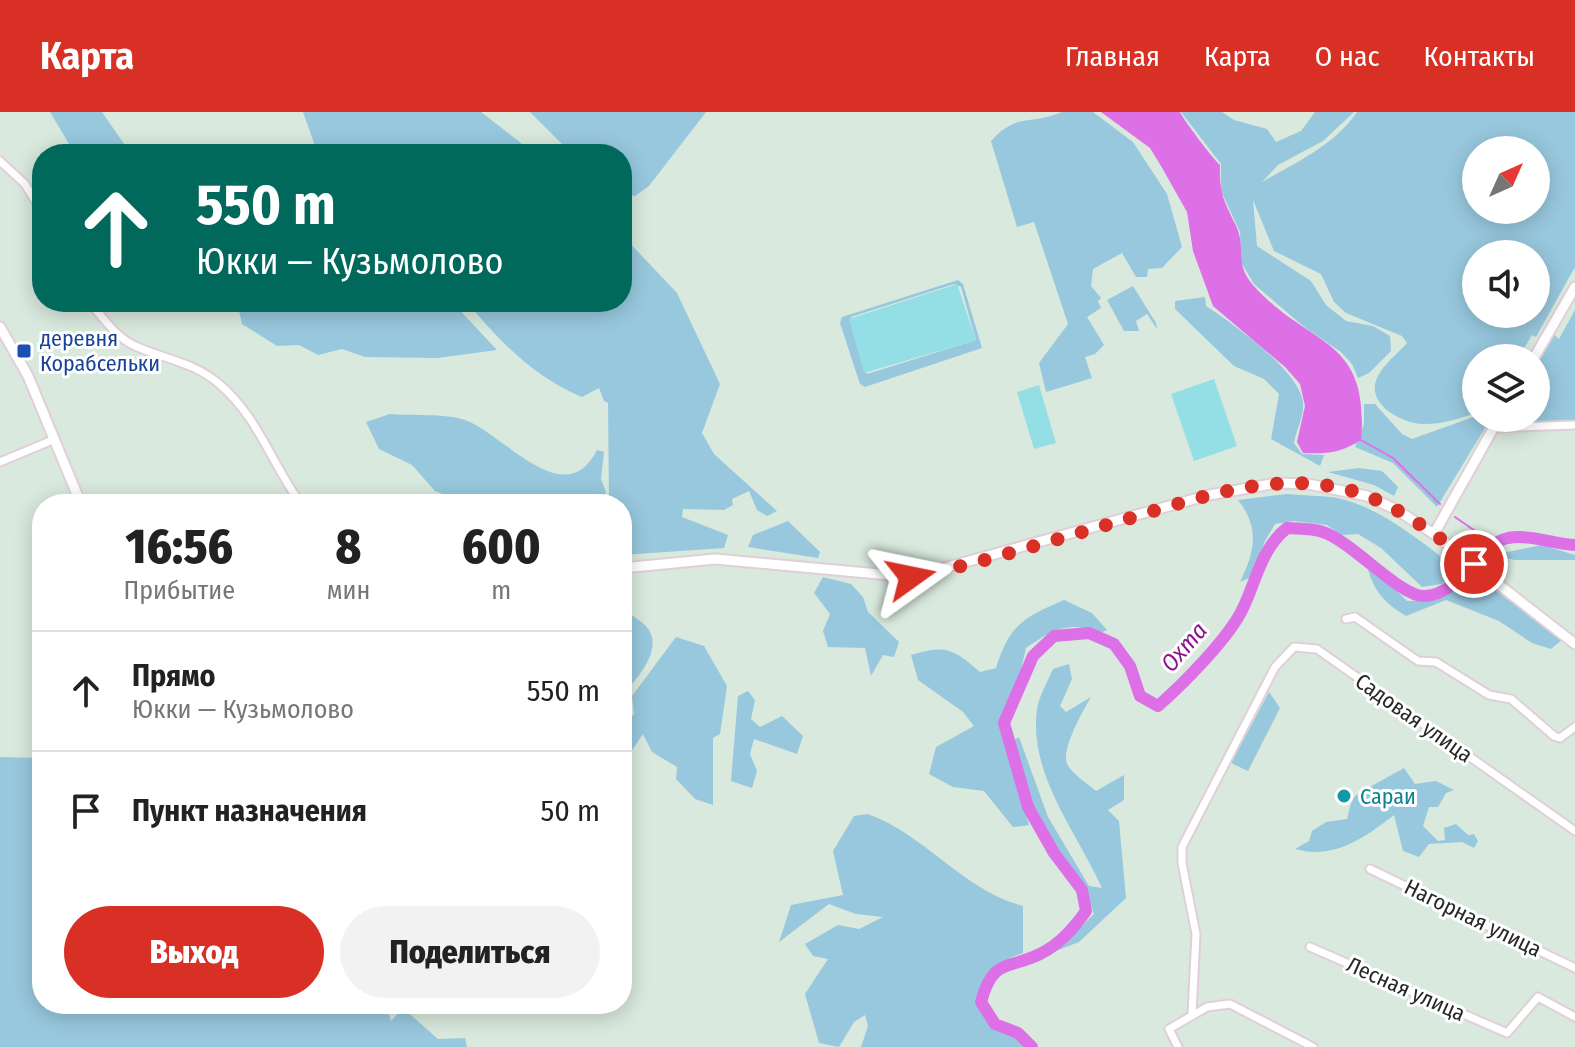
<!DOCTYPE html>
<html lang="ru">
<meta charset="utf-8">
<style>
body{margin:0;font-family:"Fira Sans Condensed",sans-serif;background:#f2f2f2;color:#222;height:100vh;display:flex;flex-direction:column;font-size:30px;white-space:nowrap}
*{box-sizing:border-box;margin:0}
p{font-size:26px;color:#767676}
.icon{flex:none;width:44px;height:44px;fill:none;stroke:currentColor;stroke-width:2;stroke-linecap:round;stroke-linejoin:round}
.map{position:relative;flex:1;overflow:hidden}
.drawer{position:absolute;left:32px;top:382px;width:600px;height:520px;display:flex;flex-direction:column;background:#fff;border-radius:32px;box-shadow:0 4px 20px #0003}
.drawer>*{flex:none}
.hud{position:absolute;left:32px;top:32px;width:600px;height:168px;border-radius:32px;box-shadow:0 4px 20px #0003;background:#00695c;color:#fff;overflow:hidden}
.needle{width:52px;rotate:45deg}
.buttons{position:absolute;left:1462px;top:24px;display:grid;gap:16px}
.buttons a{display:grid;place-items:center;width:88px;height:88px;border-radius:50%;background:#fff;box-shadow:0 4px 20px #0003;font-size:40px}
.pin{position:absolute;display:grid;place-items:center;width:68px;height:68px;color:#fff;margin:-34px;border:4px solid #fff;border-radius:50%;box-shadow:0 2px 8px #0007}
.me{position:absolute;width:88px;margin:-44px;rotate:78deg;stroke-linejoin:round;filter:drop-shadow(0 0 6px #0008)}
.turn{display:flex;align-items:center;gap:28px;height:168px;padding:0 32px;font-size:36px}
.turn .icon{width:104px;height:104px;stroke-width:2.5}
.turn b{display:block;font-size:56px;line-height:68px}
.eta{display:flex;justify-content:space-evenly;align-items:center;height:136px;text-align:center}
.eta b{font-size:48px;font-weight:800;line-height:56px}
.button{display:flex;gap:16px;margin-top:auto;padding:16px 32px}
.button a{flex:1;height:92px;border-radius:48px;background:#d93025;color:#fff;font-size:32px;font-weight:800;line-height:92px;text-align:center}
.button a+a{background:#f2f2f2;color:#222}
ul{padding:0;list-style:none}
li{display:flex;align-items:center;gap:24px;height:120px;padding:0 32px;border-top:2px solid #e0e0e0}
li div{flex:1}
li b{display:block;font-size:30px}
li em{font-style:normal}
header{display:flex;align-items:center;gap:48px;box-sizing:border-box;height:112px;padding:0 40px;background:#d93025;color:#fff}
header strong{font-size:38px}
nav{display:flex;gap:44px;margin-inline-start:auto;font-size:28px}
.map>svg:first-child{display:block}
.green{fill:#98c8de;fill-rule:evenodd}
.pitch{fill:#94dfe5}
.water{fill:#dd70e7}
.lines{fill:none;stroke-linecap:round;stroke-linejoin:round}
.stream{stroke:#dd70e7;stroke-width:2}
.river{stroke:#dd70e7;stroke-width:12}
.street-casing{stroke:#e0cfd8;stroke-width:11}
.secondary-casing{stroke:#e0cfd8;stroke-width:13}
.street{stroke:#fff;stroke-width:7}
.secondary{stroke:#fff;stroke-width:9}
.route{stroke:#d93025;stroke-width:14;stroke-dasharray:0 25.2}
.transit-dot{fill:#1a4fb4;stroke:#fff;stroke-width:3}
.culture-dot{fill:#0f9aa8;stroke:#fff;stroke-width:3}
.labels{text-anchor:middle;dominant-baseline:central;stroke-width:6;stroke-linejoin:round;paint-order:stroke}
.transit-label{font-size:22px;fill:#164399;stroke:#fff;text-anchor:start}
.street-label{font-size:22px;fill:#272727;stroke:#fff}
.culture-label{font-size:22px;fill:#0d838f;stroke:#fff;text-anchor:start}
.water-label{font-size:24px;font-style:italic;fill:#8e148f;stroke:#fff}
</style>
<header>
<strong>Карта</strong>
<nav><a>Главная</a><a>Карта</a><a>О нас</a><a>Контакты</a></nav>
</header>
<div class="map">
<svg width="1575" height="935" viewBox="0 0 1575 935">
<rect width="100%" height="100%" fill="#d9e9dd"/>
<!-- green -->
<path class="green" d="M 50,0 L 102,0 L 131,42 L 75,42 Z
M 303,0 L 481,0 L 535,42 L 318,42 Z
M 530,0 L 706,0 L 649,74 L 635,84 L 622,82 L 622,42 L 572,42 Z
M 1062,0 L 1093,0 L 1133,30 L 1167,82 L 1182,135 L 1162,156 L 1148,157 L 1147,165 L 1136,165 L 1122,141 L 1093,157 L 1091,174 L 1101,186 L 1098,189 L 1101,196 L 1087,205 L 1104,233 L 1095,242 L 1085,245 L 1092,266 L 1046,280 L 1039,251 L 1068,212 L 1034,110 L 1017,115 L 991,29 C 1017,0 1029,14 1062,0 Z
M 1181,0 L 1222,0 L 1234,8 L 1267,17 L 1276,30 L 1301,19 L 1315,0 L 1354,0 L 1323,29 L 1278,53 L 1262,70 C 1295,51 1335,33 1357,0 L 1575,0 L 1575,155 L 1536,225 L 1532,223 L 1518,246 L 1476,246 L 1476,301 C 1458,307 1440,313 1421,312 C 1398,310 1364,290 1378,264 C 1384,252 1398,241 1407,231 L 1402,224 L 1346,201 L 1334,190 L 1321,162 L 1274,139 L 1253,88 L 1257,134 L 1311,169 L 1326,193 L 1346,209 L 1373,214 L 1390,224 L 1391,239 L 1369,261 L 1358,266 L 1352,252 L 1341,240 L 1303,214 L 1254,172 L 1241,150 L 1240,120 L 1221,79 L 1221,52 ZM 1476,38 L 1536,38 L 1536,98 L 1476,98 ZM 1536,142 L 1536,202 L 1476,202 L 1476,142 Z
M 622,123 L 677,181 L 720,272 L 702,321 L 714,342 L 777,399 L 767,404 L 757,398 L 749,379 L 732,387 L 733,393 L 724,398 L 683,397 L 682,405 L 728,423 L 724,436 L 622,443 L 622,392 L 609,392 L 608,291 L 604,289 L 599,276 L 582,285 C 534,265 500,230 467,190 L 622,190 Z
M 958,168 L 963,172 L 982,236 L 865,275 L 860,272 L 840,211 L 842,205 ZM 954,172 L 961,175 L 976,228 L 867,262 L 851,205 Z
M 1133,174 L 1156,211 L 1157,217 L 1147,202 L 1136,209 L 1139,219 L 1124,219 L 1107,188 Z
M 1205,185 L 1206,194 C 1232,211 1306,263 1303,295 C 1303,306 1296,319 1294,331 L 1302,342 L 1324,343 L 1320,354 L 1271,327 L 1279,282 L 1264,267 L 1234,254 L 1175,197 L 1175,189 Z
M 237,190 L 452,190 L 497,238 L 437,246 L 365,245 L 342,237 L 318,243 L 299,233 L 277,234 L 242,212 Z
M 1575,198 L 1575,309 L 1511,310 L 1507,306 L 1536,306 L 1536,248 L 1553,222 L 1559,227 Z
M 1364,292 L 1375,292 L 1402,322 L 1412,327 L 1476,304 L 1491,306 L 1437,395 L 1393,351 L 1355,335 L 1364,312 Z
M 390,302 C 413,304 444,301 465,308 C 504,322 565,402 597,338 L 604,340 L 601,367 L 606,380 L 601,392 L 466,392 L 435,379 L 412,353 L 379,337 L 366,310 Z
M 1359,356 L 1382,359 L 1398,375 L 1394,384 L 1374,373 L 1328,360 Z
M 1287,382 C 1303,384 1321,383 1337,386 C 1384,396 1423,432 1460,459 L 1441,472 L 1422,475 L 1381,436 L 1358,422 L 1341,423 L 1327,413 L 1294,409 L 1275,412 L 1265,429 L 1253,464 L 1240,470 C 1255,439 1260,416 1238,388 Z
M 788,409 L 820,440 L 818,446 L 748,435 L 753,423 Z
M 1542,433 L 1575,443 L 1575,448 L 1515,448 L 1492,443 Z
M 1368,457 L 1376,458 L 1407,489 L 1437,488 L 1473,463 L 1564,526 L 1551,537 L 1532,531 L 1499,509 L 1446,488 L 1406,504 C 1386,492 1374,480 1368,457 Z
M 823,465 L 851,472 L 863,485 L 868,500 L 899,530 L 894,545 L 883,543 L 871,564 L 865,536 L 828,535 L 823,519 L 830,502 L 814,481 Z
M 1064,488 L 1092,501 L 1107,518 L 1100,521 C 1069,508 1052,518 1026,536 L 1018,570 L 1000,608 L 1029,713 L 1013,715 L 984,679 L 953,675 L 929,662 L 936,635 L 974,614 L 963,600 L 918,568 L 911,543 C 946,532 954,537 980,560 L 996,556 C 1010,512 1023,506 1064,488 Z
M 622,497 C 631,503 647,511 651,522 C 659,542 636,569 622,582 Z
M 676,525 L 704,534 L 727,574 L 720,622 L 713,626 L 713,693 L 695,687 L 676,667 L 677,655 L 652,640 L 643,622 L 622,653 L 622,617 L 634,602 L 632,584 Z
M 1069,552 L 1072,567 L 1060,594 L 1066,600 L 1091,585 C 1083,599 1061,637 1067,652 C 1072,662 1088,672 1096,679 L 1124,663 L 1124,688 L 1108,698 L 1119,709 L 1126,786 L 1079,830 L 1056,839 L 1094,802 C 1082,761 1050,733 1032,694 C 1023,674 1020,650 1014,628 L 1019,625 L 1048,705 L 1089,774 L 1102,776 C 1078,722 1028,662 1037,597 C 1039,584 1048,569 1053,557 Z
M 748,579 L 755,588 L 751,607 L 760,615 L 782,604 L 803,624 L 797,642 L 754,627 L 750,642 L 757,659 L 752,676 L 731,669 L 738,584 Z
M 1269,580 L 1280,596 L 1248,659 L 1231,651 Z
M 0,645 L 42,646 L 42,892 L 334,892 L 343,897 L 353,892 L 386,892 L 391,909 L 403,896 L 438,927 L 465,926 L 467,935 L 0,935 Z
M 1404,656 L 1415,672 L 1436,669 L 1454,678 L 1446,681 L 1438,695 L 1429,695 L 1423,714 L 1438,729 L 1445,728 L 1444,716 L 1456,712 L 1468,723 L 1474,722 L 1478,729 L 1474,736 L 1462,730 L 1429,732 L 1419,745 L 1403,739 L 1394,703 C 1364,726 1334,748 1295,737 L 1309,729 L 1312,719 L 1326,710 L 1347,707 L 1352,687 L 1359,681 Z
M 868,702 C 926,723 964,779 1023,794 L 1023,841 C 999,849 982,863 977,888 L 991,916 L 1015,926 L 1024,935 L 861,935 L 868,914 L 865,903 L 854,910 L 839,935 L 819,931 L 805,882 L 828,847 L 813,844 L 805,832 L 838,813 L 859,817 L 883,805 L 856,802 L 829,792 L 779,830 L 791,793 L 843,783 L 833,739 L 854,704 Z"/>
<!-- pitch -->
<path class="pitch" d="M 957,172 L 976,228 L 864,261 L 849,207 Z
M 1214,267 L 1237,334 L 1194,349 L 1171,282 Z
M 1039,273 L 1056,331 L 1034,337 L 1017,280 Z"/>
<!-- water -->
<path class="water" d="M 1101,0 L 1180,0 C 1183,7 1213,47 1220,53 C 1219,84 1225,90 1237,116 C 1246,138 1234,151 1253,173 C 1309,236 1370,223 1361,328 C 1341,341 1326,342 1303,341 L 1297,330 L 1305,294 L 1300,272 L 1285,255 L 1213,194 L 1193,139 L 1187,100 L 1161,54 L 1150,36 Z"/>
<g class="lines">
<!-- stream -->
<path class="stream" d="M 1361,328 L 1393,346 L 1440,392
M 1455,405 L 1494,432"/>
<!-- river -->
<path class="river" d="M 1032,935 L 1018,921 L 995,912 L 981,890 C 993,846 1007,858 1040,842 C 1060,832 1073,817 1086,799 L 1082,778 L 1054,741 L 1028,695 L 1004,611 L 1033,544 L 1054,524 L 1089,521 L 1114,532 L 1130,554 L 1140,584 L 1158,594 C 1182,573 1230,525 1243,496 C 1257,467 1261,437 1287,416 C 1299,417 1311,416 1323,420 C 1353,430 1401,486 1425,484 C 1462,482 1475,433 1508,426 C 1530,422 1553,432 1575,433"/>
<!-- street casing -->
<g class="street-casing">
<path id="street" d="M 0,49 L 25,72 L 42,100
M 89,190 C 102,204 116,225 133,233 C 162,247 192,249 218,271 C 258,304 271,351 301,392
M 1493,316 L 1575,313
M 0,350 L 55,327
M 1346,507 L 1355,505 L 1418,549 L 1436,550 L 1489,583 L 1511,587 L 1554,624 L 1560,626 L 1575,615
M 1370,757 L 1575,856
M 1310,835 L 1507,921 L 1538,885 L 1575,905
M 1192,902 L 1196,822 L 1182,751 L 1182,735 L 1275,555 L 1294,535 L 1317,537 L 1575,719
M 1178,935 L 1169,917 L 1207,895 L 1230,892 L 1313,935"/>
</g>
<!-- secondary casing -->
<g class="secondary-casing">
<path id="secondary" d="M 0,215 L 28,264 L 81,392
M 1534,246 L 1575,175
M 1434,422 L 1499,306
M 622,456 L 715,447 L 911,465 L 1209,383 L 1277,371 L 1308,372 L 1367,384 L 1397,398 L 1434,422 L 1575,532"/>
</g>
<!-- street -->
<use href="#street" class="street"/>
<!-- secondary -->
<use href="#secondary" class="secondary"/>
</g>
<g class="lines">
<!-- route -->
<path class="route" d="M 911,465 C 980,452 1049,429 1117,410 C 1196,387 1285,352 1367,384 C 1406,399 1441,427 1474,452"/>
</g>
<!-- markers -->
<rect class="transit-dot" x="16" y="231" width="16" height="16" rx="4"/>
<circle class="culture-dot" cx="1344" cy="684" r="8"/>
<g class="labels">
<!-- transit labels -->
<g class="transit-label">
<text x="40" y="226">деревня<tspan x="40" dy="25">Корабсельки</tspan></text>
</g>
<!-- street labels -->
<g class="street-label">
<text transform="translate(1414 606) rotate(35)">Садовая улица</text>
<text transform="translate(1473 806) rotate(26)">Нагорная улица</text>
<text transform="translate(1406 877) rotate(24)">Лесная улица</text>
</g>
<!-- culture labels -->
<g class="culture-label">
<text x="1360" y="684">Сараи</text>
</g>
<!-- water labels -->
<g class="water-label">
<text transform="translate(1184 535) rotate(-49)">Охта</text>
</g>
</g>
</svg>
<div class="buttons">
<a><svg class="needle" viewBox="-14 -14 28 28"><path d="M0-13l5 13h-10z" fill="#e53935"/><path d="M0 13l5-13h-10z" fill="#767676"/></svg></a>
<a><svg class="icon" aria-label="sound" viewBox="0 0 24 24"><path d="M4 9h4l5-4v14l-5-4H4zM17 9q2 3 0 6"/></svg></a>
<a><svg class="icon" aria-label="layers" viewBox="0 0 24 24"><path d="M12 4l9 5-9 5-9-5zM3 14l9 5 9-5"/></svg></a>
</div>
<div class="pin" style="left:1474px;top:452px;background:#d93025"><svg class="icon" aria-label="arrive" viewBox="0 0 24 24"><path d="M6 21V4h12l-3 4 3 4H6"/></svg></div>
<svg class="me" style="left:911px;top:465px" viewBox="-20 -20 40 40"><path d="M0-17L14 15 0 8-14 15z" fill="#d93025" stroke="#fff" stroke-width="4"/></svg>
<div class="hud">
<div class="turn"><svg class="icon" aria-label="ahead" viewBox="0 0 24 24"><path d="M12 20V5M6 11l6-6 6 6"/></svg><div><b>550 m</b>Юкки — Кузьмолово</div></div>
</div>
<section class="drawer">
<div class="eta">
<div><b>16:56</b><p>Прибытие</p></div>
<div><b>8</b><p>мин</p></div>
<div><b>600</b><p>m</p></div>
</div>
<ul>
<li><svg class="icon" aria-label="ahead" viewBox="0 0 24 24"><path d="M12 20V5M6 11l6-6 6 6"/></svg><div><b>Прямо</b><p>Юкки — Кузьмолово</p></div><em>550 m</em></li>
<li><svg class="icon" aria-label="arrive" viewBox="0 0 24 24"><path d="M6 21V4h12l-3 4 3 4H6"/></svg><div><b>Пункт назначения</b></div><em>50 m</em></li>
</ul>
<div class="button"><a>Выход</a><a>Поделиться</a></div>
</section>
</div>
